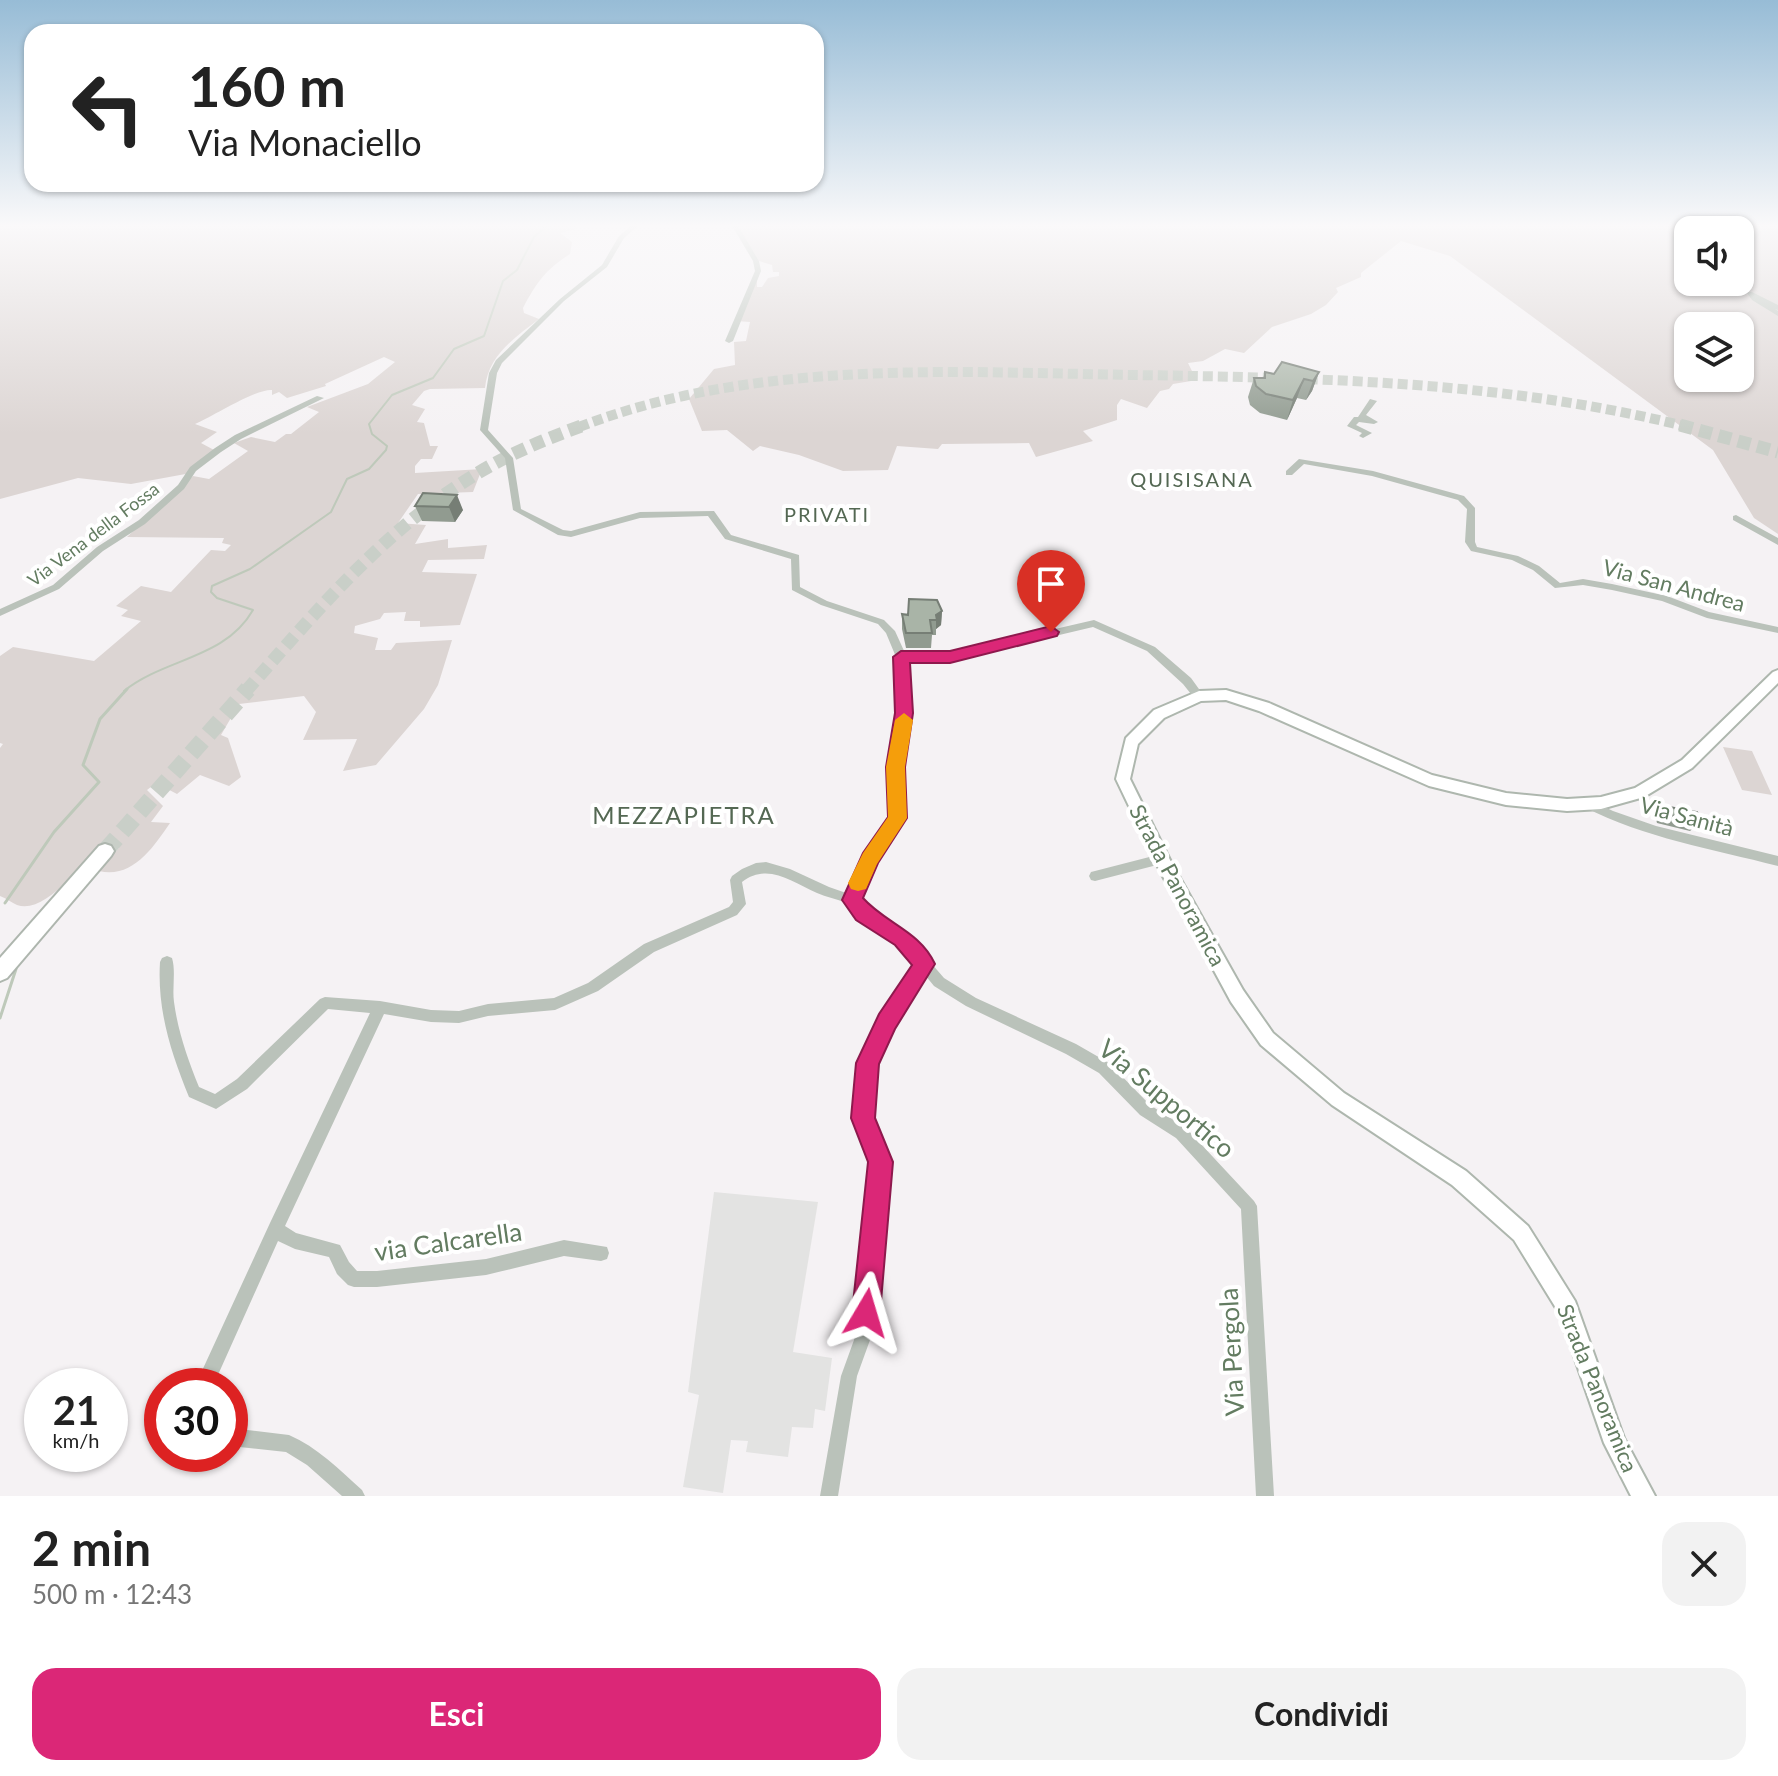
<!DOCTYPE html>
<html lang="it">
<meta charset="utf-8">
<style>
body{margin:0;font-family:Lato,sans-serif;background:#f2f2f2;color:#222;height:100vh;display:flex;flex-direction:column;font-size:30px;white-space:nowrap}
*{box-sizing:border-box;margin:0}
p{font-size:26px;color:#767676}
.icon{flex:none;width:44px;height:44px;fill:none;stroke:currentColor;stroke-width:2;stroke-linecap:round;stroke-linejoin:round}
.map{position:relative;height:1496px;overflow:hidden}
.details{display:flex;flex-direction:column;background:#fff;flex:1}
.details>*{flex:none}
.guide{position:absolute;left:24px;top:24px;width:800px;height:168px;border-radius:24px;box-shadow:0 2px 6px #0004;background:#fff;color:#222;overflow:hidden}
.tools{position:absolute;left:1674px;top:216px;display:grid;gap:16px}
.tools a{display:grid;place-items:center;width:80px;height:80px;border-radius:16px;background:#fff;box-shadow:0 2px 6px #0004;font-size:40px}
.speed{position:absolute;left:24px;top:1368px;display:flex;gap:16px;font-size:40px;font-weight:700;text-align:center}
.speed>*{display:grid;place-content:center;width:104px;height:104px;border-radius:50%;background:#fff;box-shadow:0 2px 6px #0004;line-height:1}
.speed small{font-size:20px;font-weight:400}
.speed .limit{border:12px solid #d22;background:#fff;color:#111}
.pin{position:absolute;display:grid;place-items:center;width:68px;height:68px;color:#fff;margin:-82px -34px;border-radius:50% 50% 50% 0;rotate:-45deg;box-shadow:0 0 8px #0007}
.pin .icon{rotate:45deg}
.me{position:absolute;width:88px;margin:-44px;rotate:7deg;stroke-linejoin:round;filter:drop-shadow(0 0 6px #0008)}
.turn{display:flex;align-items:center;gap:28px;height:168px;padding:0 32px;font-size:36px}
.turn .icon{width:104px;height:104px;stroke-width:2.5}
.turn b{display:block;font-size:56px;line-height:68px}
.round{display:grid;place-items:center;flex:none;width:84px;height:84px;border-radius:24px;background:#f2f2f2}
.summary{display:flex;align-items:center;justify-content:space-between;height:136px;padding:0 32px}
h1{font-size:48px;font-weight:700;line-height:60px}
.action{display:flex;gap:16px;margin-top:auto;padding:16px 32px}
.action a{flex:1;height:92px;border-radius:24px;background:#db2777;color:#fff;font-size:32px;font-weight:700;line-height:92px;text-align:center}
.action a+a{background:#f2f2f2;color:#222}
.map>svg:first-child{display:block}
.built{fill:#e3e3e2}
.green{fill:#dcd5d3;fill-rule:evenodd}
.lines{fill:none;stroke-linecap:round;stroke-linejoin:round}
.stream-far1{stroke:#bec9ba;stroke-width:2}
.stream{stroke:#bec9ba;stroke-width:3}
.highway-tunnel-far2{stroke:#c9cfc8;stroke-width:10;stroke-dasharray:10 5;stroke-linecap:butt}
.highway-tunnel-far1{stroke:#c9cfc8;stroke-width:13;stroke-dasharray:13 7;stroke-linecap:butt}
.highway-tunnel{stroke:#c9cfc8;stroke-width:17;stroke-dasharray:17 9;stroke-linecap:butt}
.major-casing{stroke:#aeb7ae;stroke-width:4}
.highway-casing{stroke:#aeb6ae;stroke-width:4}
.minor{fill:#bac2ba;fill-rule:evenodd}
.major{fill:#fff;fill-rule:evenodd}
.highway{fill:#fff;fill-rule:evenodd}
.wall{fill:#919b90}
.shaded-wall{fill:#767e75}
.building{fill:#a9b4a7;stroke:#767e75;stroke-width:2}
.route{fill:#db2777;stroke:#8e194d;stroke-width:2}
.slow{fill:#f59e0b}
.labels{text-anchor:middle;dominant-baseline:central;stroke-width:8;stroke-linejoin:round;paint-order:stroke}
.far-street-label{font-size:18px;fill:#637c61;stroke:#fff}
.far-neighbourhood-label{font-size:20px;letter-spacing:2px;fill:#546853;stroke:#fff}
.street-label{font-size:22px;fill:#637c61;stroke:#fff}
.neighbourhood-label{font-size:24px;letter-spacing:2px;fill:#546853;stroke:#fff}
.near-street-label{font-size:26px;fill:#637c61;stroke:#fff}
</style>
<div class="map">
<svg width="1778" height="1496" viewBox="0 0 1778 1496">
<rect width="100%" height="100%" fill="#f5f2f4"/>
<!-- built -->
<path class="built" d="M 714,1192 L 818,1202 L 793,1352 L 832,1358 L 825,1411 L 815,1409 L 813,1428 L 792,1427 L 788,1457 L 746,1452 L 748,1441 L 731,1440 L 723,1493 L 683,1487 L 699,1395 L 688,1392 Z"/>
<!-- green -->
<path class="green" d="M 0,224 L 578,225 L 576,229 L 560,233 L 572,242 L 570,254 C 545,270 537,282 523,308 L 524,313 L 539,319 C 514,338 488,356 485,388 L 430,389 L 424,391 L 412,405 L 425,409 L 417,422 L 424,423 L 430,446 L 438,446 L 432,459 L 421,459 L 415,466 L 415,473 L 482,469 L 473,492 L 418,494 L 398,523 L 426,525 L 415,544 L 448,539 L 448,548 L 487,545 L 484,559 L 428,560 L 422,572 L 477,574 L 460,625 L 420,627 L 420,621 L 404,621 L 406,612 L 384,613 L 380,619 L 355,626 L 354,633 L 378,638 L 375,650 L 391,650 L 396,643 L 452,640 L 438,685 L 424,709 L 376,765 L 343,771 L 357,739 L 303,740 L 316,712 L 304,696 L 239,704 L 221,735 L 228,738 L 241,777 L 229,786 L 200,775 L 177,794 L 156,783 L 147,790 L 163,806 L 151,822 L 170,823 C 153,848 132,879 99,871 L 119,848 L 106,846 C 83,860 47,915 17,905 C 12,903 6,898 0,896 L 0,748 L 3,744 L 0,743 L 0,656 L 13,647 L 94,661 L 141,621 L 121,616 L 128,610 L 116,606 L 141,586 L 171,592 L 211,550 L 225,551 L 231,545 L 222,543 L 224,538 L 127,537 L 193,476 L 209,479 L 248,451 L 234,443 L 251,437 L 275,442 L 286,434 L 291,434 L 319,412 L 307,407 L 368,384 L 395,362 L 384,357 L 325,384 L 326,386 L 287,398 L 279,392 L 272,395 L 272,390 C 255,389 214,416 195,424 L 217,432 L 201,443 L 214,450 L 191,473 L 131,484 L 78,478 L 0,499 Z
M 736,224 L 1778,224 L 1778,534 L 1754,518 L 1713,450 L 1450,256 L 1401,241 L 1361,273 L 1361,277 L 1336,288 L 1338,292 L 1326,305 L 1311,314 L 1272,327 L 1244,353 L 1225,349 L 1203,361 L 1188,363 L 1193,373 L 1191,381 L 1173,384 L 1169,389 L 1160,391 L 1147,408 L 1121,399 L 1117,405 L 1117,420 L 1083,431 L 1093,441 L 1036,457 L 1029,443 L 942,444 L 938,449 L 897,446 L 888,470 L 843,471 L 799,455 L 760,446 L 753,451 L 727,430 L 702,431 L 689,399 L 714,369 L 735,365 L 734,342 L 746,341 L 750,322 L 736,321 L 757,280 L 757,287 L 762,287 L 768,278 L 779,276 L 779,272 L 773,272 L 772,265 L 759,261 ZM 1688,230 L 1740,230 L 1740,282 L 1688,282 ZM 1688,326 L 1740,326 L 1740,378 L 1688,378 Z
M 1723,747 L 1752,751 L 1772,795 L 1742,790 Z"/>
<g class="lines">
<!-- stream-far1 -->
<path class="stream-far1" d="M 124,691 C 165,658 225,659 253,610 L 217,598 L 211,592 L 212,586 L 250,569 L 331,512 L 347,479 L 369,469 L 386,450 L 387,446 L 372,434 L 369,424 L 392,395 L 433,378 L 454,349 L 484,336 L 503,281 L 517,270 L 534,237 L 549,224"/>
<!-- stream -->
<path class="stream" d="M 5,903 L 54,832 L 99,782 L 83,765 L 100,719 L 127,689
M 0,1018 L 16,969"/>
<!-- highway-tunnel-far2 -->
<path class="highway-tunnel-far2" d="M 579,427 C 755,359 951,372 1135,375 C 1321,378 1506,381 1688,427"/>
<!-- highway-tunnel-far1 -->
<path class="highway-tunnel-far1" d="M 1680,425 L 1778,452
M 246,691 C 315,613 383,531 473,476 C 508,454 546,439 584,425"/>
<!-- highway-tunnel -->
<path class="highway-tunnel" d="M 105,851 L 248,689"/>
<!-- major casing -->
<g class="major-casing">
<path id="major" d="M 1778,670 L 1778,683 L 1692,768 L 1644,797 L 1601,809 L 1567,811 L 1506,805 L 1429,786 L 1259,711 L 1226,700 L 1201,701 L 1164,718 L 1138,744 L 1130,779 L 1171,862 L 1243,990 L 1273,1033 L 1344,1093 L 1466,1171 L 1528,1226 L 1575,1301 L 1624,1438 L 1655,1496 L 1631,1496 L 1604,1443 L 1559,1313 L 1514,1240 L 1452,1185 L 1332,1105 L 1261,1045 L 1231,1002 L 1160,871 L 1116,779 L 1126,738 L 1154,710 L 1199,691 L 1226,690 L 1269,703 L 1432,775 L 1506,793 L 1567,799 L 1601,797 L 1635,788 L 1682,760 L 1773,672 Z"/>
</g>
<!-- highway casing -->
<g class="highway-casing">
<path id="highway" d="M 105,844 L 111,846 L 114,851 L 111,856 L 7,978 L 0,981 L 0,958 L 99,846 Z"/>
</g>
<!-- minor -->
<path class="minor" d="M 633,224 L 640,224 L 624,238 L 607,267 L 564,301 L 502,363 L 497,373 L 488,430 L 513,458 L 521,509 L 563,530 L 571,531 L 640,512 L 714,511 L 731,535 L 799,555 L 800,587 L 827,601 L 884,620 L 895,631 L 905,653 L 950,653 L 1094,620 L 1155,647 L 1191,678 L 1204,696 L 1203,699 L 1195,699 L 1183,684 L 1147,651 L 1093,627 L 950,661 L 906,661 L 909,713 L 902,767 L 904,818 L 875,862 L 859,899 L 912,941 L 944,978 L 976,998 L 1076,1044 L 1109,1063 L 1150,1105 L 1186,1128 L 1254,1201 L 1257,1206 L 1274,1496 L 1256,1496 L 1241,1209 L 1176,1138 L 1140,1115 L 1099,1073 L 1066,1054 L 966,1006 L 934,986 L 925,975 L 892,1027 L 875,1063 L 870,1118 L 887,1162 L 878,1285 L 870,1340 L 857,1376 L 838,1496 L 820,1496 L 841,1376 L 854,1340 L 862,1285 L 873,1162 L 856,1118 L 861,1063 L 882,1017 L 916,964 C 902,946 882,935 865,920 C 859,915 853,907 846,903 C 837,899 826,897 817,893 C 792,882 768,862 742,882 L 746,904 L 737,915 L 654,952 L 598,991 L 555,1010 L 488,1016 L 459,1023 L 431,1022 L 384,1014 L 285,1226 L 296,1233 L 340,1245 L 349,1262 L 357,1271 L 377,1271 L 486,1259 L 564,1240 L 607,1247 L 609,1253 L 607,1259 L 601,1261 L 564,1256 L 486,1275 L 377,1287 L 354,1287 L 348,1285 L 337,1274 L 329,1257 L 295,1249 L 278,1241 L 213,1386 L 195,1386 L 270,1223 L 370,1013 L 328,1009 L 247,1089 L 216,1109 L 189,1097 C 171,1053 157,1010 160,962 L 162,958 L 167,956 L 172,958 C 176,971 172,988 174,1002 C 178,1032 188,1060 199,1087 L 215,1094 L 237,1079 L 320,999 L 325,997 L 380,1001 L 431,1010 L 459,1011 L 488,1004 L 554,998 L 588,983 L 644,944 L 729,907 L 733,902 L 730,880 L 732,876 L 742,869 L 756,863 L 766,862 L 790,869 L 829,887 L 849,894 L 866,855 L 892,817 L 890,767 L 899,713 L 896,657 L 886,633 L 878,624 L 821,605 L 792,590 L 791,559 L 725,539 L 708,516 L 640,518 L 571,537 L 558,535 L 513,510 L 505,458 L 480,430 L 489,373 L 496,360 L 560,299 L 602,265 L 619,236 Z
M 731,224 L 737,224 L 759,261 L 761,271 L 733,341 L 729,343 L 725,341 L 755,271 L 753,261 Z
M 1748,292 L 1752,292 L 1778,305 L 1778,310 L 1775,309 L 1778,311 L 1778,316 L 1752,300 L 1747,293 Z
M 317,396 L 324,398 L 241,439 L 221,452 L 196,471 L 184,489 L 145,524 L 103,551 L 59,589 L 0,616 L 0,609 L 53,585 L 97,547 L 139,520 L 178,485 L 190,467 L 215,448 L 235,435 Z
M 1370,399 L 1377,401 L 1366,415 L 1378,422 L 1374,424 L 1359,422 L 1356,425 L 1372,433 L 1363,438 L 1359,436 L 1362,433 L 1347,426 L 1354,417 L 1358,417 Z
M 1299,459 L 1373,471 L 1464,496 L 1475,508 L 1475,542 L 1477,547 L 1518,556 L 1539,566 L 1560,583 L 1583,579 L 1612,584 L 1667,596 L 1709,612 L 1778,627 L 1778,633 L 1707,618 L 1662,601 L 1612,590 L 1583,585 L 1555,588 L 1533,570 L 1512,560 L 1471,551 L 1465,542 L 1467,509 L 1458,500 L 1372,476 L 1304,464 L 1292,475 L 1286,475 L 1286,471 Z
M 1736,515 L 1778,538 L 1778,545 L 1733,520 L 1733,516 Z
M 1588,799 L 1613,811 L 1656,826 L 1778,856 L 1778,866 C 1712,849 1645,838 1584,807 L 1582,804 L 1584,801 Z
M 1161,854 L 1165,855 L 1167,859 L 1165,863 L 1161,864 L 1095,881 L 1091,880 L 1089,876 L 1091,872 L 1095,871 Z
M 230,1428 L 289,1435 C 317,1447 340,1470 362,1490 L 365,1496 L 342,1496 L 307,1465 L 286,1452 L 230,1446 Z"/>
<!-- major -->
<use href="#major" class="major"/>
<!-- highway -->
<use href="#highway" class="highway"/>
</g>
<!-- wall -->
<path class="wall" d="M 1265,372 L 1274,374 L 1319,372 L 1312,391 L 1306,400 L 1297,398 L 1287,420 L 1260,413 L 1250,405 L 1248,397 L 1254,378 L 1263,378 Z
M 423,493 L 463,510 L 455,522 L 422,521 L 415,506 Z
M 942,611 L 941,625 L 936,629 L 936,635 L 932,635 L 931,648 L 906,648 L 902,629 L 902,614 Z
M 1664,806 L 1700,822 L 1690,831 L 1657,823 L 1655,815 Z"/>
<!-- shaded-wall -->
<path class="shaded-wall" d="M 1319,372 L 1312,391 L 1306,400 L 1313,381 Z
M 1304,379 L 1297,398 L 1287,420 L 1293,400 Z
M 457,495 L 463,510 L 455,522 L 449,507 Z
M 942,611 L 941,625 L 936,629 L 936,615 Z"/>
<!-- building -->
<path class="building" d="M 1282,362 L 1319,372 L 1313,381 L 1304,379 L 1293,400 L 1266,394 L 1256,386 L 1254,378 L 1265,378 L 1265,372 L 1274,374 Z
M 423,493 L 457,495 L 449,507 L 415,506 Z
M 909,599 L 937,600 L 942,611 L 936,615 L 937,620 L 930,620 L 932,633 L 906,633 L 902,614 L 908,615 Z
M 1664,806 L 1697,812 L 1700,822 L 1666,814 Z"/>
<!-- sky -->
<linearGradient id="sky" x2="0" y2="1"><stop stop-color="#97bcd6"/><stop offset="0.52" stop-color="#faf9fa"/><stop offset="1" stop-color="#faf9fa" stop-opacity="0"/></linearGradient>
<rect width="1778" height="434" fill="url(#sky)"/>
<!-- route -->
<path class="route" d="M 1051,626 L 1059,632 L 1057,636 L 950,663 L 910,663 L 913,713 L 905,767 L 907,818 L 878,863 L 863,898 C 885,923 920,931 935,964 L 895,1029 L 879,1064 L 875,1118 L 893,1162 L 880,1313 L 876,1322 L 866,1326 L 856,1322 L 852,1313 L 868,1162 L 851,1118 L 856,1063 L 879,1014 L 912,965 L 895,945 L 856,920 L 842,900 L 863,853 L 888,817 L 886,767 L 895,713 L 893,657 L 901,651 L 950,651 Z"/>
<!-- slow -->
<path class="slow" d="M 904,713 L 913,720 L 905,767 L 907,818 L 877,864 L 866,889 L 858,891 L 851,889 L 848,883 L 863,853 L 888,817 L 886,767 L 895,720 Z"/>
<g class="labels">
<!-- far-street labels -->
<g class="far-street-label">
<text transform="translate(93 534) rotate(-37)">Via Vena della Fossa</text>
</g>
<!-- far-neighbourhood labels -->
<g class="far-neighbourhood-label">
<text x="1192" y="479">QUISISANA</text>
<text x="827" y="514">PRIVATI</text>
</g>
<!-- street labels -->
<g class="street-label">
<text transform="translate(1674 585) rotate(15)">Via San Andrea</text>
<text transform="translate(1687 816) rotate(15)">Via Sanità</text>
<text transform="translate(1178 885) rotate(62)">Strada Panoramica</text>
<text transform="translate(1598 1388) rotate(68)">Strada Panoramica</text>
</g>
<!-- neighbourhood labels -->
<g class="neighbourhood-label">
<text x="684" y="814">MEZZAPIETRA</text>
</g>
<!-- near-street labels -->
<g class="near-street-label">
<text transform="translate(1167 1098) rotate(40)">Via Supportico</text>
<text transform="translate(448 1241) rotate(-8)">via Calcarella</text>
<text transform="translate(1231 1352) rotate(-93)">Via Pergola</text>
</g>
</g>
</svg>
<div class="tools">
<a><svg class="icon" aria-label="sound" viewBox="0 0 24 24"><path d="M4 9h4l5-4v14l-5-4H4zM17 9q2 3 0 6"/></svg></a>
<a><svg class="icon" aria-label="layers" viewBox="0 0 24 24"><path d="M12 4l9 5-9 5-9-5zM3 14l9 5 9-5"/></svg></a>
</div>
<div class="speed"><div>21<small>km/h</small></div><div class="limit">30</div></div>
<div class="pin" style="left:1051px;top:632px;background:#d93025"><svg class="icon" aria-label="arrive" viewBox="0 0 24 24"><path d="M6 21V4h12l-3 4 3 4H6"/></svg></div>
<svg class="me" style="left:866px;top:1313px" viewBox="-20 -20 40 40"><path d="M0-17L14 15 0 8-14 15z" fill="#db2777" stroke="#fff" stroke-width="4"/></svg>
<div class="guide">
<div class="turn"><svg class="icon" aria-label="left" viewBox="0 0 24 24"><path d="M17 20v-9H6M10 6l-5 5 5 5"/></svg><div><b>160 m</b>Via Monaciello</div></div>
</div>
</div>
<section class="details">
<div class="summary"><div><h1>2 min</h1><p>500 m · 12:43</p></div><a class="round"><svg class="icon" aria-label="close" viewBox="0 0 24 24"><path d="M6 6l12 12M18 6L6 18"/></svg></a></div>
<div class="action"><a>Esci</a><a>Condividi</a></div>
</section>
